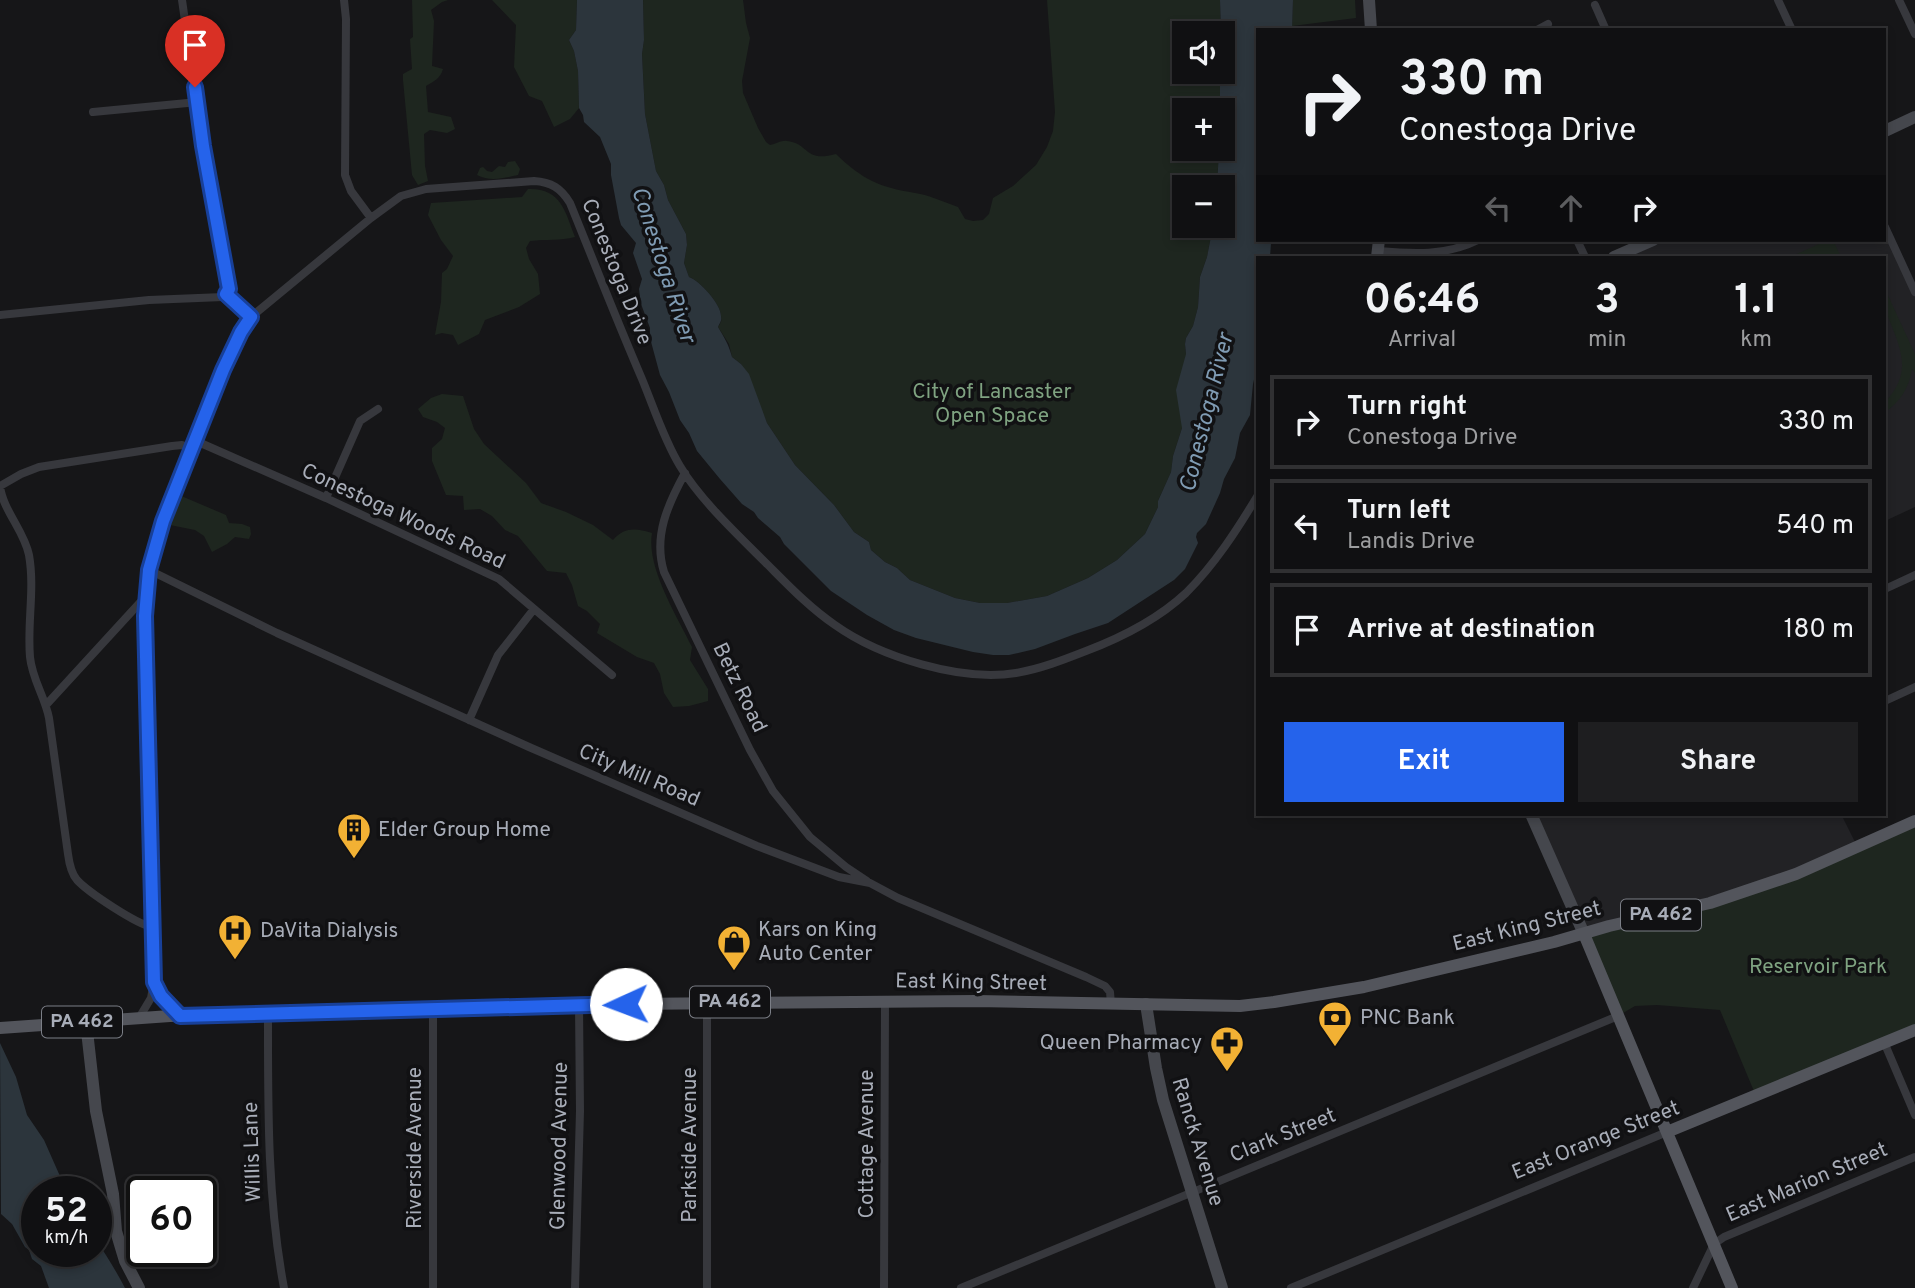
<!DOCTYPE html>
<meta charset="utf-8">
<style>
body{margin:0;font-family:Overpass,sans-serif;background:#1e1e20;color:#f1f3f6;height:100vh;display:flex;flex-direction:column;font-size:26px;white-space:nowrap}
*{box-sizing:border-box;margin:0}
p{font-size:23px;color:#9c9d9f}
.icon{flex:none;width:38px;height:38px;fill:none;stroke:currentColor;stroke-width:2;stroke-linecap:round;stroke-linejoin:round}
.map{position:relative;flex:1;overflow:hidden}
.drawer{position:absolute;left:1256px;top:256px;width:630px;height:560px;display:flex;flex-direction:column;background:#101012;border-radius:0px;box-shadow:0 4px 10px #0003,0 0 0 2px #303032}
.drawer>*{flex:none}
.top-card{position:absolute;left:1256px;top:28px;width:630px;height:214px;border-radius:0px;box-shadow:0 4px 10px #0003,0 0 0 2px #303032;background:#101012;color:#f1f3f6;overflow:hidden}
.tools{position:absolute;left:1172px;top:21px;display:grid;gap:14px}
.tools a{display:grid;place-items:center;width:63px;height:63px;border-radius:0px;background:#101012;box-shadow:0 4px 10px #0003,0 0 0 2px #303032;font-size:35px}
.speed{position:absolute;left:21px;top:1176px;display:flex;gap:14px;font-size:35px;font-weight:700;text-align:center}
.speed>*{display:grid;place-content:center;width:91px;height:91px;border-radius:50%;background:#101012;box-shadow:0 4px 10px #0003,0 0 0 2px #303032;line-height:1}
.speed small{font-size:18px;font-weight:400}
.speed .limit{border:4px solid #111;border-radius:10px;background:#fff;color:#111}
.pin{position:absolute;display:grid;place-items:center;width:60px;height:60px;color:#fff;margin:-72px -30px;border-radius:50% 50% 50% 0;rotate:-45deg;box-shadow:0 0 7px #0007}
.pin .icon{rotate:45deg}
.me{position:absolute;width:77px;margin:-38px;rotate:268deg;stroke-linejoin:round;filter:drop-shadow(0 0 5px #0008)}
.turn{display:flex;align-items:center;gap:24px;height:147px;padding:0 28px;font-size:32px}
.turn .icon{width:91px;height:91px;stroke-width:2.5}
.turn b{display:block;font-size:49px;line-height:60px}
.lanes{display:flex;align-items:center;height:66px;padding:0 28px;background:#0003;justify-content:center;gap:35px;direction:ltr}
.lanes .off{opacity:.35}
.eta{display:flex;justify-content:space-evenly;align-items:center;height:119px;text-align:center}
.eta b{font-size:42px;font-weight:700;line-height:49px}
.action{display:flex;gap:14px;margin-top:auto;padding:14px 28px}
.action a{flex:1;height:80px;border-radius:0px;background:#2563eb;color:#fff;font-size:28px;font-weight:700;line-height:80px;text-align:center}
.action a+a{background:#1e1e20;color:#f1f3f6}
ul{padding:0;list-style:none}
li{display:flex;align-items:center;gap:21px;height:94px;margin:0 14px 10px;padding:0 14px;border:4px solid #303032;border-radius:0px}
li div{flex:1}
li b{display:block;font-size:26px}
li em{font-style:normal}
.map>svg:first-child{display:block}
.built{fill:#222225}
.green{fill:#1e261f}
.water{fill:#2c353c}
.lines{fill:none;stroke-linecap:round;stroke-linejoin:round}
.street{stroke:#37383d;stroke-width:8}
.secondary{stroke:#45474d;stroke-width:12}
.primary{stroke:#53555c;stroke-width:12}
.route-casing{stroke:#184099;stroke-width:18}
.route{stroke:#2563eb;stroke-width:12}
.labels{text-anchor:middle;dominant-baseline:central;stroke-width:7;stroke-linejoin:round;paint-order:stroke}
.shield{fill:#111113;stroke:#7b7e86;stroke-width:2}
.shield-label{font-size:19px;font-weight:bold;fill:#a8adb8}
.street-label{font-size:21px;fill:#a8adb8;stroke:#111113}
.park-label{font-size:21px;fill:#7fa381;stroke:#111113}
.poi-label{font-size:21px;fill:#a8adb8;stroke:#111113;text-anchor:start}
.water-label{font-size:23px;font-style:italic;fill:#7f9bb3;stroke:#111113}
</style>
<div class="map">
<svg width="1915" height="1288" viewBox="0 0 1915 1288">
<rect width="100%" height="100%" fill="#161618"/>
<!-- built -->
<path class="built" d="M 1885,227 L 1915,292 L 1915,507 L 1885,521 L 1885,257 L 1614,257 L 1653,240 L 1885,240 Z
M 1531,814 L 1841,814 L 1858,848 L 1827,862 L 1584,934 Z"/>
<!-- green -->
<path class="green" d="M 412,0 L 448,0 L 442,2 L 431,10 L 434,21 L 432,66 L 443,69 C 440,79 434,81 426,86 L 428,112 L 451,117 L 455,129 L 447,133 L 430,130 L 424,134 L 425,166 L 428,181 L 418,185 L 412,175 L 403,80 L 403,74 L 412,69 L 410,39 L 413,37 Z
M 492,0 L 577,0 L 576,30 L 569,40 L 574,51 L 578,71 L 579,108 L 570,119 L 554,127 L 542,101 L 529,96 L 514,67 L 516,25 Z
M 643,0 L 743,0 L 746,23 L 750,38 L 742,81 L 743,93 L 758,128 L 766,142 L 770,145 C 776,144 782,140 787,141 C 809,143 804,163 836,154 C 863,180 879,187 915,193 C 929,195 944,202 958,207 L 965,219 L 973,221 L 983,220 L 989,214 L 993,198 L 1013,186 L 1036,165 L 1047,147 L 1053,131 L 1055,112 L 1047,0 L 1220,0 L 1221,33 L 1185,33 L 1185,72 L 1220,72 L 1220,110 L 1185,110 L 1185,149 L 1219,149 L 1217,187 L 1185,187 L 1185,226 L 1213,226 L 1207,257 L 1200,277 L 1198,307 L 1193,326 L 1186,338 L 1185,344 L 1186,354 L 1182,428 L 1173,456 L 1171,472 L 1158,501 L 1158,507 L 1145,534 L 1117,560 L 1088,578 L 1047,596 L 1007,603 L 980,603 L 955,598 L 910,580 L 897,568 L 885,562 L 871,550 L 869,542 L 854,532 L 834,505 L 795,465 L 767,423 L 741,364 L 732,357 L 729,344 L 718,327 C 721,322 722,321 721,316 C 721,304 700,281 689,277 L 684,263 L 687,245 L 686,234 L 668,200 L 664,185 L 656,171 L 645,114 L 642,54 L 644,40 Z
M 1293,0 L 1355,0 L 1356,18 L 1292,26 Z
M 515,161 L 520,169 L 518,175 C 504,178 490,182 477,175 L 480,168 L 483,167 L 487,171 L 492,172 L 499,166 L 505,167 L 508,162 Z
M 528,189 C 561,188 565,211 575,237 C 560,241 546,239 530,241 L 526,248 L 529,259 L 538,274 L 540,294 L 519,307 L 485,320 L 479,334 L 458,345 L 453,335 L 442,333 L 435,335 L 441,302 L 442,273 L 447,269 L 453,256 L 441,240 L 428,215 L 431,203 L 522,197 Z
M 1828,240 L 1833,240 L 1841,257 L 1790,257 Z
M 1885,289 L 1915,354 L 1915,373 L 1912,369 C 1909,388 1900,402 1885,412 L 1885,402 C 1915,370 1899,347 1886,311 C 1884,305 1885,296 1885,289 Z
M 442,394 L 463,396 L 474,429 L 484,444 L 526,483 L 541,503 L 566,512 L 593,525 L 613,540 C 625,527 635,528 652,533 C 646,567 677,616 692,647 L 690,660 L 708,689 L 708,701 L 689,706 L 673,707 L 664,693 L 660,674 L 654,663 L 637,657 L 597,633 L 600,624 L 587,611 L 578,606 L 572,585 L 566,573 L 547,571 L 518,536 L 505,530 L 492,516 L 480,509 L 464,510 L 463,496 L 446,495 L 432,461 L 432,448 L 442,439 L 445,428 L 437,422 L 423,417 L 418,409 L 431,398 Z
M 179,495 L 226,515 L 229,523 L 242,524 L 250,527 L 251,534 L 249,539 L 235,537 L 227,544 L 212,552 L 204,536 L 195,530 L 170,525 L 168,520 Z
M 1915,821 L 1915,1030 L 1756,1096 L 1720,1010 L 1657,1005 L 1635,1006 L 1618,1016 L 1584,934 L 1710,903 Z"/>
<!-- water -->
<path class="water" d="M 577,0 L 643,0 L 644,40 L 642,54 L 645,114 L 656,171 L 664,185 L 668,200 L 686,234 L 687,245 L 684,263 L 689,277 C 700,281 721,304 721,316 C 722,321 720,322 718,327 C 724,337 729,345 732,357 L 741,364 L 749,374 L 767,423 L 795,465 L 834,505 L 854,532 L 869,542 L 871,550 L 885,562 L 897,568 L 910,580 L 955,598 L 980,603 L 1007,603 L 1047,596 L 1088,578 L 1117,560 L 1145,534 L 1158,507 L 1158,501 L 1171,472 L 1173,456 L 1182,428 L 1176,390 L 1186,354 L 1185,344 L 1186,338 L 1193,326 L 1198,307 L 1200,277 L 1207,257 L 1213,226 L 1223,226 L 1223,187 L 1217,187 L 1219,149 L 1223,149 L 1223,110 L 1220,110 L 1220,72 L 1223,72 L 1223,33 L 1221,33 L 1220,0 L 1293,0 L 1292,30 L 1258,30 L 1258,240 L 1274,240 L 1271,243 L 1270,257 L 1258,257 L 1258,362 L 1253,384 L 1250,415 L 1240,433 L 1235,458 L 1224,479 L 1220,493 L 1206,524 L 1197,533 L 1196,537 L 1198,543 L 1185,569 L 1174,580 L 1108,623 L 1075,634 L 1035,649 L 1009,655 L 993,655 L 973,652 L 916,638 L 894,630 L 867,615 L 831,591 L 784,544 L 780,537 L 758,518 L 754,512 L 742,504 L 720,479 L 697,451 L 689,433 L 680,420 L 669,392 L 660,375 L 650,338 L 650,328 L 641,304 L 639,289 L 642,279 L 633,253 L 636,243 L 621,225 L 619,218 L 611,175 L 611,164 L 600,137 L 584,122 L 583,115 L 579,108 L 578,71 L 574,51 L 569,40 L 576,30 Z
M 0,1043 L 16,1077 L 27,1115 L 44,1140 L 67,1192 L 37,1192 L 37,1251 L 96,1251 L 96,1240 C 107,1256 116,1271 125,1288 L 49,1288 L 41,1266 L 32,1259 L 29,1250 L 25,1247 L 12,1224 L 1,1214 Z"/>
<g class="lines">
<!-- street -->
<path class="street" d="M 182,0 L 203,146 L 229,289 L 226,294
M 344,0 L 346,19 L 345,175 L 351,191 L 371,218
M 1778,0 L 1792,30
M 1899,0 L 1915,34
M 1595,5 L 1606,30
M 1537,30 L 1548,24
M 93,112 L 198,102
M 1885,227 L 1915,292
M 1577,240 L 1585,257
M 1378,251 C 1413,254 1446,256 1478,240
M 226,294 L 251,317
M 0,315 L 149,300 L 223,297 L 226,294
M 196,441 L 326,498 L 499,579 L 612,675
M 685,473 C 668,504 653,536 664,572 L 750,750 L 773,791 L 810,837 L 846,867 L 867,881
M 326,498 L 360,421 L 378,409
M 149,570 L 277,633 L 529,747 L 757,846 L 839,877 L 870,883 L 898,898 L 1086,977 L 1105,986 L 1110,992 L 1111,1004
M 1885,589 L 1915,575
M 1885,701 L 1915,687
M 46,705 L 146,596
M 469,720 L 498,655 L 534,609
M 152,927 C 136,924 88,892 77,880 C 71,873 69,862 68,854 L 49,718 C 45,697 32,679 30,657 C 27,623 35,589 29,555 C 24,530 3,511 0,486 L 21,474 L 39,467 L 172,446 L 182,445 L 193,449
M 154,982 L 161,996 L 180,1016
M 707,1003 L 707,1288
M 433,1009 L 433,1288
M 268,1013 C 268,1105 267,1198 284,1288
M 139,1018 L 151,998 L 154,982 L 146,616 L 149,570 L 163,521 L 223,370 L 241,332 L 251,317 L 371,218 L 401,196 L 426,189 L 534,181 C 551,182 561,188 570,203 C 594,262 617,321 642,379 C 654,408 664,440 680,466 C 700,500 740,537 768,565 C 789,586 810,608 835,625 C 880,657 961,682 1016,673 C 1040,669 1063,660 1086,651 C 1123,637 1157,620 1186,593 C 1215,564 1237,530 1258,495
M 1884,1042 L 1915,1115
M 575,1288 L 580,1111 L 579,1005
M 884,1288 L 885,1001
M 961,1288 L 1618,1016
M 1291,1288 L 1667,1132
M 1693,1288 L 1714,1244 L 1724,1237 L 1915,1157"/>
<!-- secondary -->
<path class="secondary" d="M 1369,0 L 1371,30
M 1885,131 L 1915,117
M 1377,257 L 1379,240
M 1614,257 L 1653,240
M 1531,814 L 1584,934
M 1146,1004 L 1156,1068 L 1163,1100 L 1222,1288
M 86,1022 L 96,1111 L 113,1194 L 116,1231 L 125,1261 L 139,1288"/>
<!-- primary -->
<path class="primary" d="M 1584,934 L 1732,1288
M 0,1028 L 170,1016 L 626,1004 L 976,1001 L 1240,1006 L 1274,1002 L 1364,987 L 1554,942 L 1609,926 L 1710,903 L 1796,874 L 1915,821
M 1667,1132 L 1915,1030"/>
</g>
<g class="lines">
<!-- route casing -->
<g class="route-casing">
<path id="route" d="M 195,87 L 203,146 L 229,289 L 226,294 L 251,317 L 241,332 L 223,370 L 163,521 L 149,570 L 145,616 L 154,982 L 161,996 L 180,1016 L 626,1004"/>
</g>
<!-- route -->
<use href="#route" class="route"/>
</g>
<!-- icons -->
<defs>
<g id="building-pin" transform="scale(1.75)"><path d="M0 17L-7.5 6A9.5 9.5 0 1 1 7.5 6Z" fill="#f2b134" stroke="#111113"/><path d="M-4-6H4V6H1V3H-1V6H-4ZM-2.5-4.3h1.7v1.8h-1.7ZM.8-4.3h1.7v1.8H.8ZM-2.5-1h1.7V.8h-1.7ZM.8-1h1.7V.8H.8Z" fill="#111"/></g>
<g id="hospital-pin" transform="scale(1.75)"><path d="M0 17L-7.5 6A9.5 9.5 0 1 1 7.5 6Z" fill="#f2b134" stroke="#111113"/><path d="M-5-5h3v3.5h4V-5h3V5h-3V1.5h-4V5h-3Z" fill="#111"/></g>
<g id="shop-pin" transform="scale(1.75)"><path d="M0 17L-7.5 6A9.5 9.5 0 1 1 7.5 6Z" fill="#f2b134" stroke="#111113"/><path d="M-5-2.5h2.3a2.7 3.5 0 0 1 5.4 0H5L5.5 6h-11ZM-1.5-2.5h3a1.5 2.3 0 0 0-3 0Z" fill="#111"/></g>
<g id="bank-pin" transform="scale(1.75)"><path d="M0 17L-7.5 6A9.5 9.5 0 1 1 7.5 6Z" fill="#f2b134" stroke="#111113"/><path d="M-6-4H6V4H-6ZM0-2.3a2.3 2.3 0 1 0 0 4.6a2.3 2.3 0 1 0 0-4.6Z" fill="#111"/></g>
<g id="pharmacy-pin" transform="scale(1.75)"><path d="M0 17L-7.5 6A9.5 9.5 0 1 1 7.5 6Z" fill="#f2b134" stroke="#111113"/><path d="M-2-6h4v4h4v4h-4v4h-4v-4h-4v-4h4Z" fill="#111"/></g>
</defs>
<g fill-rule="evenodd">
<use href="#building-pin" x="354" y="830"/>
<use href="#hospital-pin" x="235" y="931"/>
<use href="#shop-pin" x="734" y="942"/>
<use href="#bank-pin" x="1335" y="1018"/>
<use href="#pharmacy-pin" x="1227" y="1043"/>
</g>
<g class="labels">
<!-- shield labels -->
<g class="shield">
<rect x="1621" y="899.5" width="80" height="31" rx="5"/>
<rect x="690" y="986.5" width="80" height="31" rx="5"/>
<rect x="42" y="1006.5" width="80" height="31" rx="5"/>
</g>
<g class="shield-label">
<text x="1661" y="915">PA 462</text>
<text x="730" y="1002">PA 462</text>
<text x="82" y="1022">PA 462</text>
</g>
<!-- street labels -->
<g class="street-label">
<text transform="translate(616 272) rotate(68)">Conestoga Drive</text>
<text transform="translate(403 517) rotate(25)">Conestoga Woods Road</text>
<text transform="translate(739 688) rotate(64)">Betz Road</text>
<text transform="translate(639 776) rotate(23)">City Mill Road</text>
<text transform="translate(1527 927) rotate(-14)">East King Street</text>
<text transform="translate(971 983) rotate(1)">East King Street</text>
<text transform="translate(1283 1136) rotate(-22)">Clark Street</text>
<text transform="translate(1596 1141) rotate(-22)">East Orange Street</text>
<text transform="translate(1197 1142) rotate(73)">Ranck Avenue</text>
<text transform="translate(867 1144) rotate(-90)">Cottage Avenue</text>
<text transform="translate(690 1145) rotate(-90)">Parkside Avenue</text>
<text transform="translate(560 1146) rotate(-89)">Glenwood Avenue</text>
<text transform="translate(415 1148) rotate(-90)">Riverside Avenue</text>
<text transform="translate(253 1152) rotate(-92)">Willis Lane</text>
<text transform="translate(1807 1183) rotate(-23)">East Marion Street</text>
</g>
<!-- park labels -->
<g class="park-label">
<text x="992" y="392">City of Lancaster<tspan x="992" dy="24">Open Space</tspan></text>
<text x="1818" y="967">Reservoir Park</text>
</g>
<!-- poi labels -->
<g class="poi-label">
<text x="378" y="830">Elder Group Home</text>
<text x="758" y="930">Kars on King<tspan x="758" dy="24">Auto Center</tspan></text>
<text x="260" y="931">DaVita Dialysis</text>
<text x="1360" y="1018">PNC Bank</text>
<text x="1202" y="1043" text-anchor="end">Queen Pharmacy</text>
</g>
<!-- water labels -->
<g class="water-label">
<text transform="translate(662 265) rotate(72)">Conestoga River</text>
<text transform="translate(1208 413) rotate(-76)">Conestoga River</text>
</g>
</g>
</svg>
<div class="tools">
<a><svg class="icon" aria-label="sound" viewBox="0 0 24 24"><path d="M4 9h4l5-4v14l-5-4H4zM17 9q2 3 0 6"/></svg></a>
<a>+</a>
<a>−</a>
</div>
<div class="speed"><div>52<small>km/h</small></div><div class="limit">60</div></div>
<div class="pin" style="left:195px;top:87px;background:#d93025"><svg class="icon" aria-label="arrive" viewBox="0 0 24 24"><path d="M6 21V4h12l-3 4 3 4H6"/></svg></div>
<svg class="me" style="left:626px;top:1004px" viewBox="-20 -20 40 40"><circle r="19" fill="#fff"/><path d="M0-13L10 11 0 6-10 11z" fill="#2563eb"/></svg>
<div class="top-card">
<div class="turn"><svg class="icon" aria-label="right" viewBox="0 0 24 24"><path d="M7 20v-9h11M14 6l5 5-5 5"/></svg><div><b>330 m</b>Conestoga Drive</div></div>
<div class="lanes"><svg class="icon off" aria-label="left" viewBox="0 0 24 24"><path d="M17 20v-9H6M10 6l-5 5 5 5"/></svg><svg class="icon off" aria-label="ahead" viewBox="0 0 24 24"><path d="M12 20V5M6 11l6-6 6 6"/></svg><svg class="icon" aria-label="right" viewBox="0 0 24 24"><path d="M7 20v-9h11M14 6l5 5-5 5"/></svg></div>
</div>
<section class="drawer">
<div class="eta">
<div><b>06:46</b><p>Arrival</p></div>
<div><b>3</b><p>min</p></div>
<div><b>1.1</b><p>km</p></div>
</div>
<ul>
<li><svg class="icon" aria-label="right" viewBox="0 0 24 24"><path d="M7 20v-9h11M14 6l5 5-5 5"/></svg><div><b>Turn right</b><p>Conestoga Drive</p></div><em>330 m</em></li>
<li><svg class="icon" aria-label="left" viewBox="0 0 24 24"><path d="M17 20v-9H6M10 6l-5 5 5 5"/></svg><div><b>Turn left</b><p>Landis Drive</p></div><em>540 m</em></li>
<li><svg class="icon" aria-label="arrive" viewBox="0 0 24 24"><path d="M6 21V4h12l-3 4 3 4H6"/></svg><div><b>Arrive at destination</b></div><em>180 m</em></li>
</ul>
<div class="action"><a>Exit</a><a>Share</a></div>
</section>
</div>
